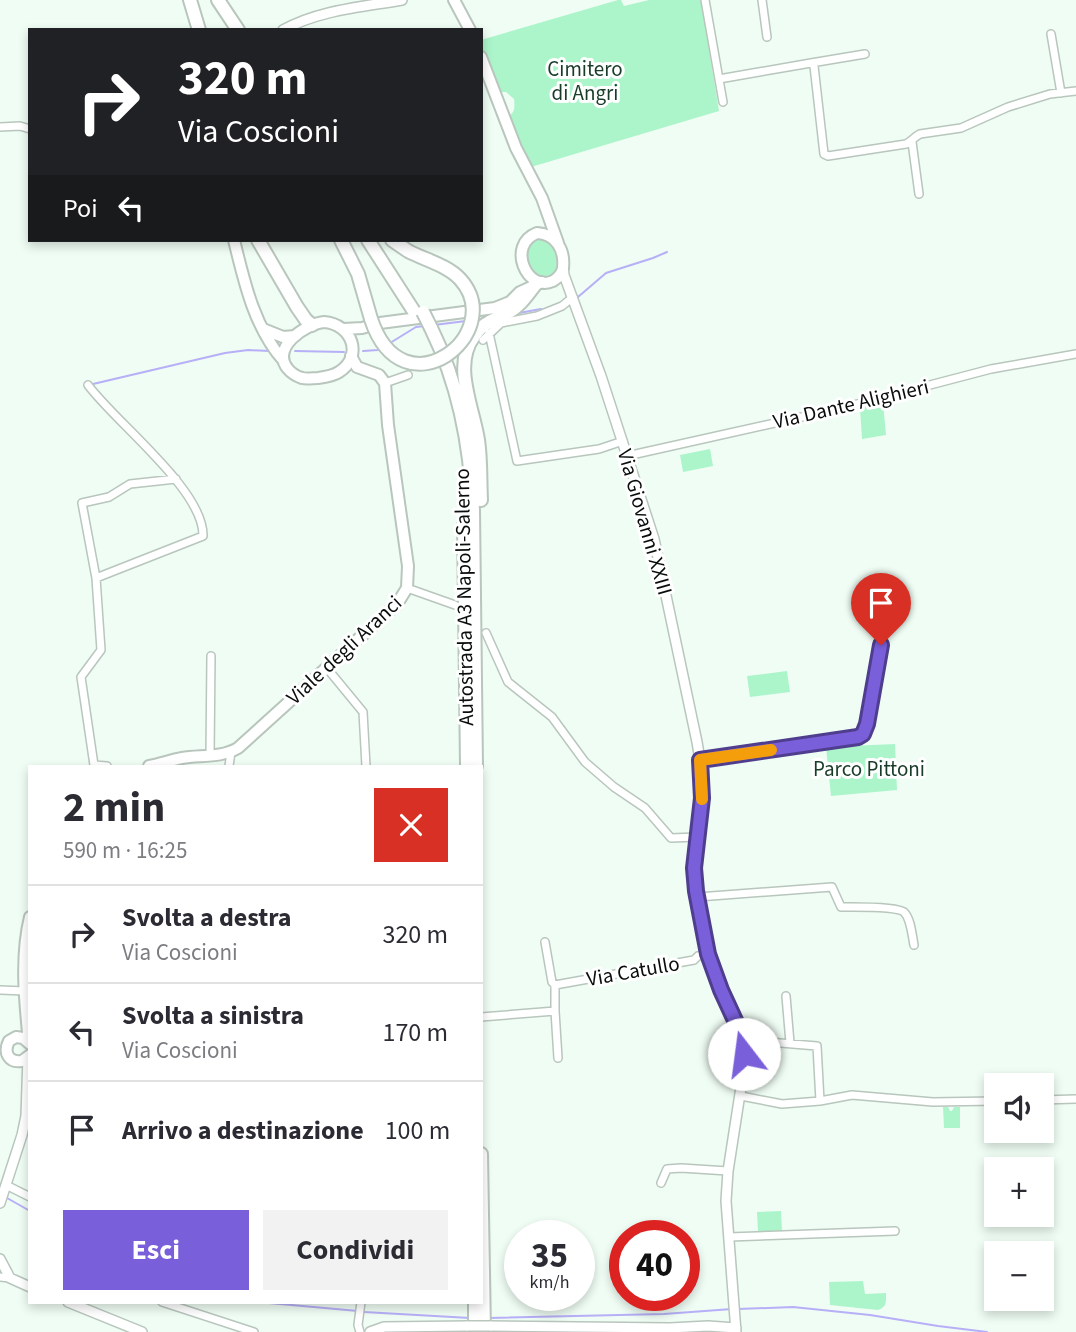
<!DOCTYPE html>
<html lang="it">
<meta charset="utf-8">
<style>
body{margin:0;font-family:"Source Sans 3",sans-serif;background:#f2f2f3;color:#2b2b33;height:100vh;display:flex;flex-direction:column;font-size:26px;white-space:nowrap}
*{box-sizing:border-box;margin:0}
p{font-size:23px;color:#7c7c81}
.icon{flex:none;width:38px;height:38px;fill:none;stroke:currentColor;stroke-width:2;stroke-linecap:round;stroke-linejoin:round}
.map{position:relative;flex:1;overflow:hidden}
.sheet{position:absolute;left:28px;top:765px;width:455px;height:539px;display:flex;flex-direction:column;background:#fff;border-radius:0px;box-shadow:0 4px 10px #0003}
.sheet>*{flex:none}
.banner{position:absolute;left:28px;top:28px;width:455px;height:214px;border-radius:0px;box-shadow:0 4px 10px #0003;background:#202124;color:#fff;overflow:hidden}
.controls{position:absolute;left:984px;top:1073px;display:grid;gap:14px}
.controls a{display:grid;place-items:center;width:70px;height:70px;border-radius:0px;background:#fff;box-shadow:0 4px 10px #0003;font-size:35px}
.speed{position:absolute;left:504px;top:1220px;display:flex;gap:14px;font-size:35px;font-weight:700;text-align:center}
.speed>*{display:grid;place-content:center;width:91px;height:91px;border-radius:50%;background:#fff;box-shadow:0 4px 10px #0003;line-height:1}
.speed small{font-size:18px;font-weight:400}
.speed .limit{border:10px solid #d22;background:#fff;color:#111}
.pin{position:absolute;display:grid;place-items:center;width:60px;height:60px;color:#fff;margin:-72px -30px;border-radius:50% 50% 50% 0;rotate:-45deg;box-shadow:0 0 7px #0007}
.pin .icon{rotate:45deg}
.me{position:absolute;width:77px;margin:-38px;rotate:345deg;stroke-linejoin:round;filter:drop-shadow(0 0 5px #0008)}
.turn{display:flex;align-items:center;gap:24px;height:147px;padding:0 35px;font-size:32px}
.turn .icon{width:91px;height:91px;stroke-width:2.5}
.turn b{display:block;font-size:49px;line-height:60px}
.then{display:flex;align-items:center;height:66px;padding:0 35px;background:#0003;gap:14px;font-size:26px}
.round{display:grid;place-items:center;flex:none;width:74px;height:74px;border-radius:0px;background:#f2f2f3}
.head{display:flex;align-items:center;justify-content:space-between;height:119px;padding:0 35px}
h1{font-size:42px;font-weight:700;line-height:52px}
.cta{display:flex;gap:14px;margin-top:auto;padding:14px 35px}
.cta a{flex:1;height:80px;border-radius:0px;background:#795fda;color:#fff;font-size:28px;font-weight:700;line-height:80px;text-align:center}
.cta a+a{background:#f2f2f3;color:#2b2b33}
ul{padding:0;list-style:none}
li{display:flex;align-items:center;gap:21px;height:98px;padding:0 35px;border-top:2px solid #e1e1e2}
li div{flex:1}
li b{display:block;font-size:26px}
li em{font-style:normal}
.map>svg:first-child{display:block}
.green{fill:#acf5ca}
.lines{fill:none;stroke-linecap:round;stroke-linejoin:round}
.stream{stroke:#b7aff7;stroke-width:2}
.minor-casing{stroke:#b8c6bd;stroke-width:10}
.tertiary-casing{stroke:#b8c6bd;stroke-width:12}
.secondary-casing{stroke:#b8c6bd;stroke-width:14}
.motorway-casing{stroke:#b8c6bd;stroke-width:16}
.minor{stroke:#fff;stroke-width:7}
.tertiary{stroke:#fff;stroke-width:9}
.secondary{stroke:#fff;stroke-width:10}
.motorway{stroke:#fff;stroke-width:12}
.tertiary-bridge-casing{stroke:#b8c6bd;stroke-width:12;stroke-linecap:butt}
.motorway-bridge-casing{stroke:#b8c6bd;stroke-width:16;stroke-linecap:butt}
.tertiary-bridge{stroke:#fff;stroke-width:9}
.motorway-bridge{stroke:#fff;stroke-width:12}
.route-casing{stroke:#4f3e8e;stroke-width:18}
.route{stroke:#795fda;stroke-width:12}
.slow{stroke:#f59e0b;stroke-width:12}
.labels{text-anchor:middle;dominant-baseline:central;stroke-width:6;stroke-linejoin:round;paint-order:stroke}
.park-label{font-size:21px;fill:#193c29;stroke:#fff}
.street-label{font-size:21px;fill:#090d0b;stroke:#fff}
</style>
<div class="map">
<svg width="1076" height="1332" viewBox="0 0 1076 1332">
<rect width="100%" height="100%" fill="#effdf4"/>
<!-- green -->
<path class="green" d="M 618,0 L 621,0 L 624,6 L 649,0 L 701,0 L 719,111 L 531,167 L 520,147 L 508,116 C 515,114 515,106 514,99 L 506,92 L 499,92 L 481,47 L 481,40 Z
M 538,238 L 549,241 C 555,250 560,263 554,273 L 544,278 C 529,273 524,256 530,242 Z
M 883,403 L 886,435 L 862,439 L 860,408 Z
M 710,449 L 713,466 L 683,472 L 680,455 Z
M 787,671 L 790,692 L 750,697 L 747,676 Z
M 895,744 L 897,790 L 831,796 L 826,747 Z
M 943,1107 L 948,1107 L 950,1111 L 952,1111 L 954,1107 L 960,1107 L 960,1128 L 944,1128 Z
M 781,1211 L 782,1231 L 758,1232 L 757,1212 Z
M 863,1281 L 865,1294 L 886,1293 C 886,1302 887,1307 878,1310 L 830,1305 L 829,1282 Z"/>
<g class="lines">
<!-- stream -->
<path class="stream" d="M 578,297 L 606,273 L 653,258 L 667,252
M 519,313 L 541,309
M 434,325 L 466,321
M 390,343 L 416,327 L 425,326
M 295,351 L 344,352
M 363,351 L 378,350 L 382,348
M 93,384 L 225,353 L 248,350 L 269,351
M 7,1198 L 30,1211
M 258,1302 L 358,1311
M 738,1309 L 793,1307 L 870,1315 L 938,1326 L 987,1332
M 364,1312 L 470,1318
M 489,1318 L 664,1314 L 732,1309"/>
<!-- minor casing -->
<g class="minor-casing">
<path id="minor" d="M 705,0 L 723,102
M 762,0 L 767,37
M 1051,34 L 1061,93
M 811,63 L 865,54
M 719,79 L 811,63 L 814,66 L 824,154 L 828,156 L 906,144 C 912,141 914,137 920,134 L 961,128 L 1008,107 L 1050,94 L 1076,91
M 0,127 L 20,126 L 30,129
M 912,142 L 919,194
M 489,333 L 517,461 L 599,449 L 623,441
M 483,340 L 501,323 L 537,316 L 562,306 L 573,297
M 385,383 L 408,375
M 88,385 C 116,423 204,490 203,536 L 96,578 L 101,650 L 81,677 L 94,765
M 627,456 L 842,408 L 991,369 L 1076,354
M 96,578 L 82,503 L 109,497 L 130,484 L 176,479
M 407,588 L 455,605
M 486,633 L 508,682 L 552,717 L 585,762 L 614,787 L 645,808 L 671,838 L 697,837
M 326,667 L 363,712 L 366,766
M 210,756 L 211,656
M 700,760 L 858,737 L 863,734 L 867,724 L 881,645
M 94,766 L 94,765 L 107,766
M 229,766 L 231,752
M 698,897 L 832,887 L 841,907 C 853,907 896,906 904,912 C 911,919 912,935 914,945
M 545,942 L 552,982 L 555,985
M 0,990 L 25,991
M 786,996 L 790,1043
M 481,1017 L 555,1011
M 744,1040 L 817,1046 L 820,1101
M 558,1058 L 555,1011 L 555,985 L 694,960 L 698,956 L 708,954
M 741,1096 L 782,1104 L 820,1101 L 852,1095 L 933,1102 L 996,1101
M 1041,1100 L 1076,1099
M 661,1183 L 667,1169 L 681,1168 L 728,1171
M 6,1185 L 30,1197
M 729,1237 L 895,1231
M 0,1277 L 10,1278
M 162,1302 L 254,1332
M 360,1332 L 358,1325 L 361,1302"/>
</g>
<!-- tertiary casing -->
<g class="tertiary-casing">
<path id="tertiary" d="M 283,30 C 319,10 362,7 402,0
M 563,265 L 564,275 L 601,376 L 654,539 L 697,742 L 700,760 L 702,798 L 694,868 L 696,891 L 708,954 L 721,990 L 744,1040 L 744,1068 L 728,1171 L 726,1201 L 736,1332
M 0,1203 L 22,1135 L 26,1116 L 28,1057
M 0,1259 L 10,1278 L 30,1287
M 68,1302 L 142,1332
M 490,1326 L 670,1328 L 708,1326 L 736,1328
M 370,1332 L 384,1327 L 468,1326"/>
</g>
<!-- secondary casing -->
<g class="secondary-casing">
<path id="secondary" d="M 454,0 L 470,30
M 481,57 L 516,148 L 542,198 L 558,243
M 537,233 C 556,234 565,250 563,268 C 562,273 558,278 553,281 C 527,293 506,245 537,233 Z
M 234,240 C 244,281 254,327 283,360
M 324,322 C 352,324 364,356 339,372 C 333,376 326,377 318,378 C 313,378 307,379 302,378 C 296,376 292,374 288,369 C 270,348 305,324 324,322 Z
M 263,329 L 283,337 L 295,336
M 344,329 L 362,328 L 380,323 L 495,308 L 510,302 L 520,292 L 542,282
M 149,766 C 160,764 171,760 182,758 C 201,755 221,758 238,748 L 397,604 L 407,588 L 408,566 L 388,425 L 385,383 L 379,375 L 357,367 L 351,356
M 29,1043 C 25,1002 20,958 30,917
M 30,1044 L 23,1038 L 16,1037 L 9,1041 C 3,1053 9,1063 22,1061 L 30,1055"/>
</g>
<!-- motorway casing -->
<g class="motorway-casing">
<path id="motorway" d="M 190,0 L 199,30
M 218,0 L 238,30
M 258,240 L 297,307 L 306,320 L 312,325
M 341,240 L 358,274 L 371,319
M 368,240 L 415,313
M 392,240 L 408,251
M 431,328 C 459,385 471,448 473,511 L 476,766
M 481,500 C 480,480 481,460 478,440 C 473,407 452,365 474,336 C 483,322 495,320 509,312 C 520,306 527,295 535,285
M 464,525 L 467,766
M 481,1154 L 484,1332
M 475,1302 L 475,1326"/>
</g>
<!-- minor -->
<use href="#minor" class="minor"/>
<!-- tertiary -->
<use href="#tertiary" class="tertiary"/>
<!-- secondary -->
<use href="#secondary" class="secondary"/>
<!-- motorway -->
<use href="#motorway" class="motorway"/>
<!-- tertiary-bridge casing -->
<g class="tertiary-bridge-casing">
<path id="tertiary-bridge" d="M 468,1326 L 490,1326"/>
</g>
<!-- motorway-bridge casing -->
<g class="motorway-bridge-casing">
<path id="motorway-bridge" d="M 423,312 L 431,328
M 371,319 C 403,416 509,333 460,279 C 447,265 425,260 408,251"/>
</g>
<!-- tertiary-bridge -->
<use href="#tertiary-bridge" class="tertiary-bridge"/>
<!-- motorway-bridge -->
<use href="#motorway-bridge" class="motorway-bridge"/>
</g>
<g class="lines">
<!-- route casing -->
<g class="route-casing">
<path id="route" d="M 744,1054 L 744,1040 L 721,990 L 708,954 L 696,891 L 694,868 L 702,798 L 700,760 L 858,737 L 863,734 L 867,724 L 881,645"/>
</g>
<!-- route -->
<use href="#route" class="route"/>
<!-- slow -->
<path class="slow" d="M 702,799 L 700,760 L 771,750"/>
</g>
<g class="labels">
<!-- park labels -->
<g class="park-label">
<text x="585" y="69">Cimitero<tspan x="585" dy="24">di Angri</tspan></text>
<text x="869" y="769">Parco Pittoni</text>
</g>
<!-- street labels -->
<g class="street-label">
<text transform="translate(851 404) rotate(-13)">Via Dante Alighieri</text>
<text transform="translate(645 522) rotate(74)">Via Giovanni XXIII</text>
<text transform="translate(464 597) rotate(-91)">Autostrada A3 Napoli-Salerno</text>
<text transform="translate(344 650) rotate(-43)">Viale degli Aranci</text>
<text transform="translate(633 971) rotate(-10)">Via Catullo</text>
</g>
</g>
</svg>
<div class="controls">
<a><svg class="icon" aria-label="sound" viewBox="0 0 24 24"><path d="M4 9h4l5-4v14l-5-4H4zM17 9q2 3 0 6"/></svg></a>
<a>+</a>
<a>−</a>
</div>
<div class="speed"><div>35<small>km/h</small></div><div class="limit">40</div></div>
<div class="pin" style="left:881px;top:645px;background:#d93025"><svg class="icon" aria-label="arrive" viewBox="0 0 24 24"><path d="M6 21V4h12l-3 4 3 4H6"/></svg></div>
<svg class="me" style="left:744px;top:1054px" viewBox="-20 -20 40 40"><circle r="19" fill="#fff"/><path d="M0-13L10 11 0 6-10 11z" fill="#795fda"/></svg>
<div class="banner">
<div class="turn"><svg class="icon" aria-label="right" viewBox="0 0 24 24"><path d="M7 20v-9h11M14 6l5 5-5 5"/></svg><div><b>320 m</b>Via Coscioni</div></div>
<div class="then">Poi<svg class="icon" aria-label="left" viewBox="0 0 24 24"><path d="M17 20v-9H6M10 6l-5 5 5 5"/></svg></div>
</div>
<section class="sheet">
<div class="head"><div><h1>2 min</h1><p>590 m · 16:25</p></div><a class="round" style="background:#d93025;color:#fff"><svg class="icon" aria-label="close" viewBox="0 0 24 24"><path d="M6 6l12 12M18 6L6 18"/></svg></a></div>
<ul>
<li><svg class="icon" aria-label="right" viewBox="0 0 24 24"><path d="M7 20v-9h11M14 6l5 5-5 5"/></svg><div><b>Svolta a destra</b><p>Via Coscioni</p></div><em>320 m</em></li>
<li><svg class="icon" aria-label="left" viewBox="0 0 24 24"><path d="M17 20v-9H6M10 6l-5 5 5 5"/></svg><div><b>Svolta a sinistra</b><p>Via Coscioni</p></div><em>170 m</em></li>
<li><svg class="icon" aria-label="arrive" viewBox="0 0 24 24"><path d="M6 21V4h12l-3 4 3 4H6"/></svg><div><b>Arrivo a destinazione</b></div><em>100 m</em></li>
</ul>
<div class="cta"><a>Esci</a><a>Condividi</a></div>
</section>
</div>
